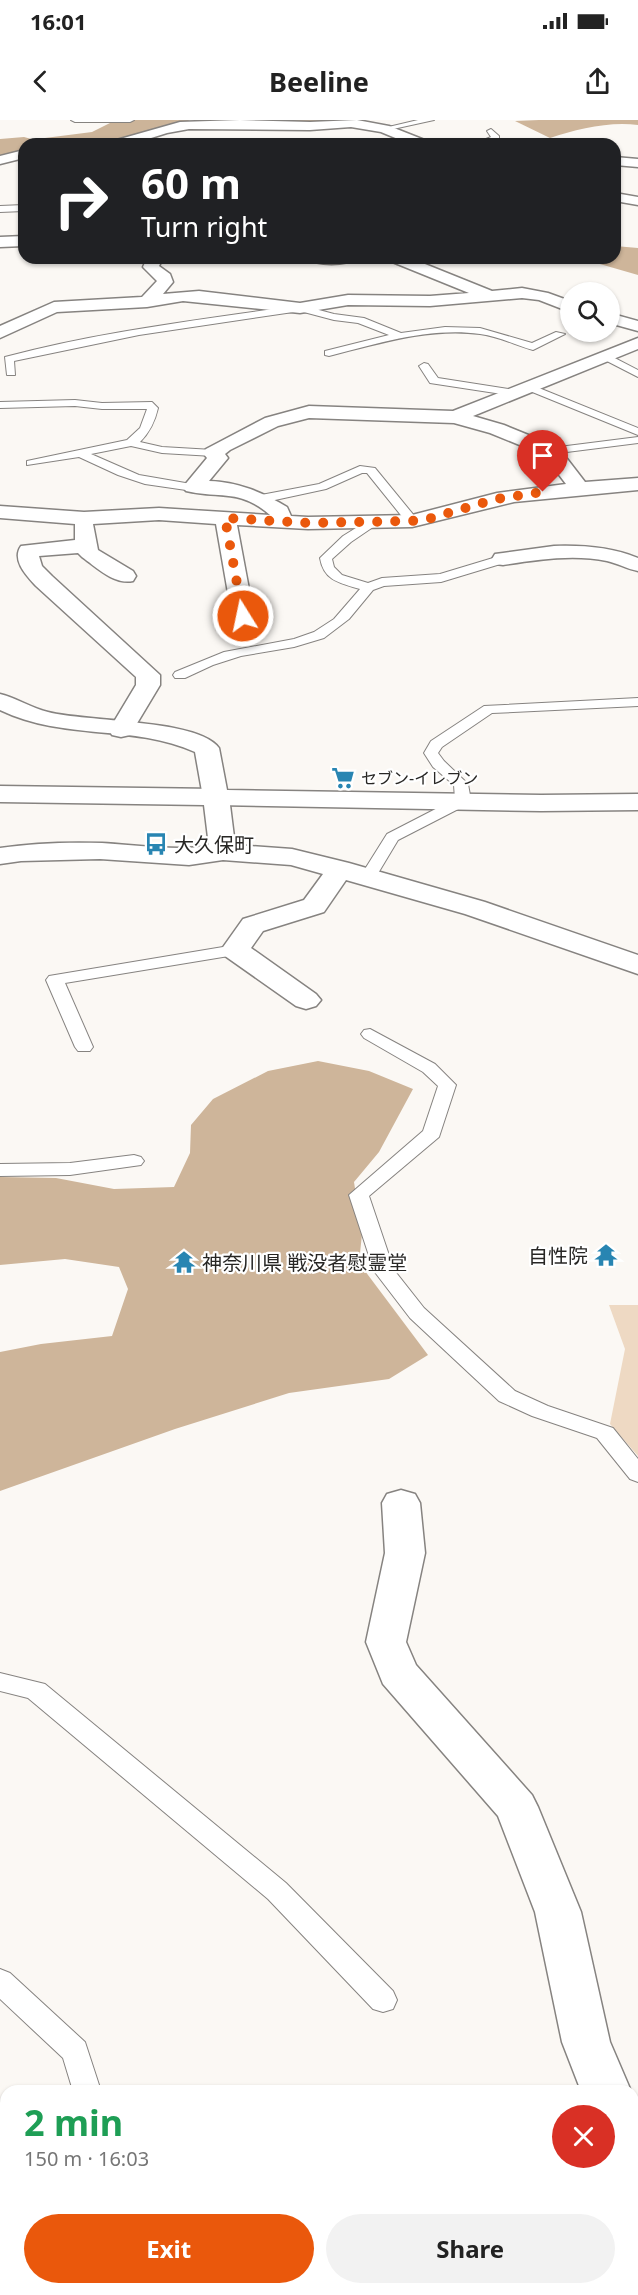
<!DOCTYPE html>
<meta charset="utf-8">
<style>
body{margin:0;font-family:"Noto Sans","Noto Sans JP",sans-serif;background:#f2f2f2;color:#222;height:100vh;display:flex;flex-direction:column;font-size:22px;white-space:nowrap}
*{box-sizing:border-box;margin:0}
p{font-size:20px;color:#767676}
.icon{flex:none;width:33px;height:33px;fill:none;stroke:currentColor;stroke-width:2;stroke-linecap:round;stroke-linejoin:round}
.map{position:relative;flex:1;overflow:hidden}
.sheet{position:absolute;left:0px;top:1965px;width:639px;height:210px;display:flex;flex-direction:column;background:#fff;border-radius:18px 18px 0 0;box-shadow:0 2px 4px #0004}
.sheet>*{flex:none}
.banner{position:absolute;left:18px;top:18px;width:603px;height:126px;border-radius:18px;box-shadow:0 2px 4px #0004;background:#202124;color:#fff;overflow:hidden}
.fabs{position:absolute;left:560px;top:162px;display:grid;gap:12px}
.fabs a{display:grid;place-items:center;width:60px;height:60px;border-radius:50%;background:#fff;box-shadow:0 2px 4px #0004;font-size:30px}
.pin{position:absolute;display:grid;place-items:center;width:51px;height:51px;color:#fff;margin:-62px -26px;border-radius:50% 50% 50% 0;rotate:-45deg;box-shadow:0 0 6px #0007}
.pin .icon{rotate:45deg}
.me{position:absolute;width:66px;margin:-33px;rotate:350deg;stroke-linejoin:round;filter:drop-shadow(0 0 4px #0008)}
.turn{display:flex;align-items:center;gap:21px;height:126px;padding:0 24px;font-size:27px}
.turn .icon{width:78px;height:78px;stroke-width:2.5}
.turn b{display:block;font-size:42px;line-height:51px}
.round{display:grid;place-items:center;flex:none;width:63px;height:63px;border-radius:32px;background:#f2f2f2}
.overview{display:flex;align-items:center;justify-content:space-between;height:102px;padding:0 24px}
h1{font-size:36px;font-weight:700;line-height:45px;color:#1e9e55}
.primary-button{display:flex;gap:12px;margin-top:auto;padding:12px 24px}
.primary-button a{flex:1;height:69px;border-radius:36px;background:#ea580c;color:#fff;font-size:24px;font-weight:700;line-height:69px;text-align:center}
.primary-button a+a{background:#f2f2f2;color:#222}
.status{display:flex;justify-content:space-between;align-items:center;height:42px;padding:0 30px;background:#fff;direction:ltr}
.status svg{height:16px;fill:currentColor}
header{display:flex;justify-content:space-between;align-items:center;height:78px;padding:0 24px;background:#fff;font-size:27px;font-weight:700}
.map>svg:first-child{display:block}
.green{fill:#eed9c3}
.forest{fill:#ceb59a}
.lines{fill:none;stroke-linecap:round;stroke-linejoin:round}
.river{fill:#ccb499;fill-rule:evenodd}
.service-casing{stroke:#868380;stroke-width:2}
.minor-casing{stroke:#868380;stroke-width:3}
.tertiary-casing{stroke:#868380;stroke-width:3}
.service{fill:#fff;fill-rule:evenodd}
.minor{fill:#fff;fill-rule:evenodd}
.tertiary{fill:#fff;fill-rule:evenodd}
.route{stroke:#ea580c;stroke-width:10;stroke-dasharray:0 18}
.labels{text-anchor:middle;dominant-baseline:central;stroke-width:4.5;stroke-linejoin:round;paint-order:stroke}
.far-poi-label{font-size:16px;fill:#272624;stroke:#fff;text-anchor:start}
.poi-label{font-size:20px;fill:#272624;stroke:#fff;text-anchor:start}
</style>
<div class="status"><b>16:01</b><svg viewBox="0 0 49 12"><path d="M0 12V9h3v3zM5 12V6h3v6zM10 12V3h3v9zM15 12V0h3v12zM26 1h20v11H26zM47 4h2v5h-2z"/></svg></div>
<header><svg class="icon" aria-label="back" viewBox="0 0 24 24"><path d="M15 5l-7 7 7 7"/></svg>Beeline<svg class="icon" aria-label="share" viewBox="0 0 24 24"><path d="M12 15V3M7 8l5-5 5 5M5 13v7h14v-7"/></svg></header>
<div class="map">
<svg width="638" height="2175" viewBox="0 0 638 2175">
<rect width="100%" height="100%" fill="#fbf8f4"/>
<!-- green -->
<path class="green" d="M 609,1185 L 638,1185 L 638,1336 L 610,1304 L 625,1229 Z"/>
<!-- forest -->
<path class="forest" d="M 539,0 L 638,0 L 638,5 C 610,1 577,9 550,18 L 515,1 Z
M 615,126 L 638,128 L 638,155 L 579,138 L 615,138 Z
M 318,941 L 369,951 L 413,969 L 379,1032 L 354,1062 L 362,1114 L 359,1143 L 428,1235 L 389,1259 L 289,1273 L 175,1309 L 0,1371 L 0,1232 L 41,1224 L 112,1216 L 128,1169 L 119,1147 L 65,1139 L 0,1145 L 0,1057 L 56,1058 L 114,1069 L 174,1067 L 190,1033 L 191,1005 L 213,979 L 268,951 Z"/>
<g class="lines">
<!-- river -->
<path class="river" d="M 116,0 L 189,0 L 185,6 L 131,15 L 114,24 L 41,24 L 45,18 L 92,12 Z
M 262,0 L 323,0 L 319,6 C 302,10 283,10 266,6 Z
M 24,17 L 35,20 L 38,24 L 24,24 L 24,35 L 0,37 L 0,19 Z"/>
<!-- service casing -->
<g class="service-casing">
<path id="service" d="M 71,0 L 134,0 L 130,2 L 75,2 Z
M 418,0 L 434,0 L 384,11 L 380,9 Z
M 491,9 L 499,16 L 499,20 L 486,24 L 474,24 L 491,17 L 487,11 Z
M 534,20 L 542,24 L 531,24 L 531,20 Z
M 16,33 L 22,33 L 24,44 L 16,37 Z
M 24,85 L 24,91 L 0,92 L 0,86 Z
M 300,185 L 334,194 L 364,198 L 401,213 L 445,207 L 480,208 L 532,223 L 556,212 L 565,214 L 533,230 C 515,225 498,216 480,214 C 429,207 377,224 329,236 L 325,235 L 325,231 L 389,215 L 358,203 L 334,200 L 300,191 L 139,215 L 14,241 L 15,255 L 7,255 L 5,237 C 102,211 201,200 300,185 Z
M 605,233 L 638,250 L 638,257 L 601,238 L 600,236 Z
M 424,243 L 428,244 L 438,258 L 515,270 L 520,273 L 515,276 L 430,263 L 419,246 Z
M 529,264 L 638,308 L 638,315 L 525,269 L 524,267 Z
M 75,280 L 102,283 L 152,282 L 158,288 C 155,301 150,312 140,322 L 162,327 L 213,330 L 219,333 L 213,336 L 162,333 L 131,326 L 91,334 L 139,355 L 197,365 L 199,367 L 193,371 L 145,364 L 118,355 L 79,337 L 27,345 L 27,341 L 127,320 L 140,308 L 147,289 L 102,289 L 75,286 L 0,288 L 0,282 Z
M 638,317 L 638,323 L 551,334 L 545,331 L 551,328 Z
M 360,346 L 375,348 L 416,398 L 416,404 L 408,404 L 367,353 L 362,353 L 326,369 L 261,383 L 255,379 L 261,375 L 319,364 Z
M 372,398 L 376,399 L 376,405 L 351,422 L 332,439 L 334,447 L 342,455 L 368,463 L 382,458 L 440,454 L 503,435 L 509,439 L 507,442 L 441,462 L 384,466 L 373,470 L 349,499 L 324,518 L 294,527 L 241,536 L 213,545 L 185,558 L 175,558 L 173,555 L 175,552 L 224,532 L 294,519 L 314,512 L 334,499 L 360,469 C 340,463 324,461 320,438 L 343,416 Z
M 638,578 L 638,586 L 492,593 L 442,627 L 438,633 L 444,641 L 468,664 L 471,681 L 468,684 L 398,720 L 374,760 L 368,762 L 360,757 L 387,714 L 455,679 L 454,665 L 433,647 L 424,633 L 431,621 L 484,586 Z
M 235,825 L 241,826 L 243,830 L 241,834 L 65,863 L 93,927 L 90,931 L 78,931 L 75,927 L 46,860 L 49,856 Z
M 370,909 L 435,944 L 456,965 L 439,1017 L 369,1076 L 394,1150 L 424,1188 L 515,1271 L 548,1286 L 613,1308 L 638,1339 L 638,1362 L 630,1359 L 597,1318 L 532,1296 L 499,1281 L 410,1198 L 374,1151 L 349,1075 L 423,1011 L 438,966 L 423,952 L 364,918 L 361,914 L 364,910 Z
M 134,1035 L 141,1037 L 144,1041 L 141,1045 L 70,1055 L 0,1056 L 0,1044 L 70,1043 Z
M 0,1553 L 45,1564 L 286,1763 L 393,1871 L 397,1880 L 393,1889 L 383,1892 L 373,1889 L 268,1779 L 28,1578 L 0,1571 Z
M 0,1849 L 10,1853 L 85,1922 L 101,1971 L 73,1971 L 63,1938 L 0,1879 Z
M 6,2158 L 6,2169 L 33,2169 L 31,2175 L 0,2175 Z
M 192,2169 L 225,2169 L 228,2175 L 195,2175 Z"/>
</g>
<!-- minor casing -->
<g class="minor-casing">
<path id="minor" d="M 240,0 L 310,2 L 357,0 L 389,6 L 427,21 L 429,24 L 410,24 L 381,12 L 351,7 L 310,10 L 189,9 L 167,13 L 132,24 L 111,24 L 113,21 L 180,2 Z
M 24,30 L 24,38 L 0,44 L 0,36 Z
M 615,37 L 638,39 L 638,47 L 615,45 Z
M 615,73 L 638,77 L 638,85 L 615,81 Z
M 24,116 L 24,126 L 0,127 L 0,117 Z
M 147,138 L 163,138 L 159,146 L 170,154 L 173,162 L 163,174 L 199,171 L 300,183 L 348,175 L 430,176 L 469,173 L 390,141 L 388,138 L 410,138 L 492,171 L 522,168 L 548,173 L 570,181 L 570,192 L 539,180 L 522,178 L 430,186 L 348,185 L 300,193 L 183,181 L 147,187 L 57,192 L 0,218 L 0,206 L 54,182 L 142,177 L 157,161 L 143,147 Z
M 308,138 L 355,138 C 347,146 316,146 308,138 Z
M 609,193 L 638,201 L 638,211 L 609,203 Z
M 638,218 L 638,229 L 473,296 L 504,305 L 558,327 L 585,362 L 638,358 L 638,370 L 514,382 L 412,407 L 308,409 L 237,405 L 254,496 L 251,501 L 243,503 L 235,501 L 232,496 L 216,404 L 159,400 L 93,404 L 98,430 L 133,451 L 136,456 L 133,461 C 114,465 96,447 82,437 L 78,433 L 39,436 L 42,446 L 52,456 L 160,555 L 160,565 L 130,615 L 121,617 L 112,615 L 109,610 L 136,565 L 136,557 L 36,466 C 27,456 11,440 21,426 L 75,420 L 75,404 L 0,398 L 0,386 L 84,392 L 159,388 L 270,395 C 239,368 219,379 186,371 L 183,367 L 207,338 L 203,333 L 206,329 L 265,298 L 309,286 L 453,291 ZM 309,298 L 454,303 L 490,313 L 544,335 L 566,364 L 497,373 L 412,395 L 308,397 L 291,396 L 287,387 C 262,372 238,362 209,361 L 228,338 L 225,334 L 230,330 L 278,306 Z
M 554,426 C 583,425 611,427 638,438 L 638,451 C 627,449 617,443 607,441 C 572,434 537,440 503,445 L 495,444 L 492,439 L 495,434 L 503,433 Z
M 0,666 L 216,669 L 225,672 L 229,677 L 235,725 L 292,729 L 349,743 L 485,782 L 638,835 L 638,854 L 465,794 L 346,760 L 324,792 L 263,811 L 251,828 L 316,874 L 321,880 L 316,886 L 306,889 L 296,886 L 225,836 L 221,830 L 243,799 L 304,780 L 323,754 L 291,745 L 223,740 L 189,745 L 100,739 L 21,741 L 0,744 L 0,728 C 33,723 69,722 102,723 C 138,725 174,731 209,726 L 204,685 L 0,682 Z
M 401,1370 L 415,1374 L 420,1383 L 425,1433 L 406,1522 L 416,1545 L 532,1675 L 538,1687 L 581,1792 L 610,1922 L 631,1971 L 581,1971 L 562,1922 L 535,1792 L 498,1696 L 383,1564 L 366,1522 L 385,1433 L 382,1383 L 387,1374 Z
M 633,2015 L 638,2017 L 638,2073 L 633,2071 Z"/>
</g>
<!-- tertiary casing -->
<g class="tertiary-casing">
<path id="tertiary" d="M 0,574 C 17,578 31,588 48,592 C 85,602 199,599 219,628 L 227,670 L 541,675 L 638,674 L 638,690 L 541,691 L 216,685 L 207,682 L 203,677 L 195,632 C 134,604 64,621 0,590 Z"/>
</g>
<!-- service -->
<use href="#service" class="service"/>
<!-- minor -->
<use href="#minor" class="minor"/>
<!-- tertiary -->
<use href="#tertiary" class="tertiary"/>
</g>
<g class="lines">
<!-- route -->
<path class="route" d="M 243,496 L 225,398 L 308,403 L 412,401 L 428,399 L 496,379 L 543,372"/>
</g>
<!-- icons -->
<defs>
<g id="supermarket-bare" transform="scale(1.8)"><path d="M-6-5.5h2.5l.6 2H6L4.5 2H-2.5L-4.4-4H-6ZM-1.5 3.2a1.3 1.3 0 1 0 .1 0ZM3 3.2a1.3 1.3 0 1 0 .1 0Z" fill="#2885b2" stroke="#fff" stroke-width="2.5" paint-order="stroke"/></g>
<g id="bus-bare" transform="scale(1.8)"><path d="M-5-6H5V4H4V6H2V4H-2V6H-4V4H-5ZM-3.5-4V0h7V-4ZM-3.5 1.2v1.5H-2V1.2ZM2 1.2v1.5H3.5V1.2Z" fill="#2885b2" stroke="#fff" stroke-width="2.5" paint-order="stroke"/></g>
<g id="temple-bare" transform="scale(1.8)"><path d="M0-6L5-2H3V0L6.5 2.5H4V6H1.5V3h-3V6H-4V2.5H-6.5L-3 0V-2H-5Z" fill="#2885b2" stroke="#fff" stroke-width="2.5" paint-order="stroke"/></g>
</defs>
<g fill-rule="evenodd">
<use href="#supermarket-bare" x="343" y="658"/>
<use href="#bus-bare" x="156" y="724"/>
<use href="#temple-bare" x="606" y="1135"/>
<use href="#temple-bare" x="184" y="1142"/>
</g>
<g class="labels">
<!-- far-poi labels -->
<g class="far-poi-label">
<text x="361" y="658">セブン-イレブン</text>
</g>
<!-- poi labels -->
<g class="poi-label">
<text x="174" y="724">大久保町</text>
<text x="588" y="1135" text-anchor="end">自性院</text>
<text x="202" y="1142">神奈川県 戦没者慰霊堂</text>
</g>
</g>
</svg>
<div class="fabs">
<a><svg class="icon" aria-label="search" viewBox="0 0 24 24"><circle cx="10" cy="10" r="6"/><path d="M15 15l6 6"/></svg></a>
</div>
<div class="pin" style="left:543px;top:372px;background:#d93025"><svg class="icon" aria-label="arrive" viewBox="0 0 24 24"><path d="M6 21V4h12l-3 4 3 4H6"/></svg></div>
<svg class="me" style="left:243px;top:496px" viewBox="-20 -20 40 40"><circle r="17" fill="#ea580c" stroke="#fff" stroke-width="3"/><path d="M0-11L8 9 0 5-8 9z" fill="#fff"/></svg>
<div class="banner">
<div class="turn"><svg class="icon" aria-label="right" viewBox="0 0 24 24"><path d="M7 20v-9h11M14 6l5 5-5 5"/></svg><div><b>60 m</b>Turn right</div></div>
</div>
<section class="sheet">
<div class="overview"><div><h1>2 min</h1><p>150 m · 16:03</p></div><a class="round" style="background:#d93025;color:#fff"><svg class="icon" aria-label="close" viewBox="0 0 24 24"><path d="M6 6l12 12M18 6L6 18"/></svg></a></div>
<div class="primary-button"><a>Exit</a><a>Share</a></div>
</section>
</div>
